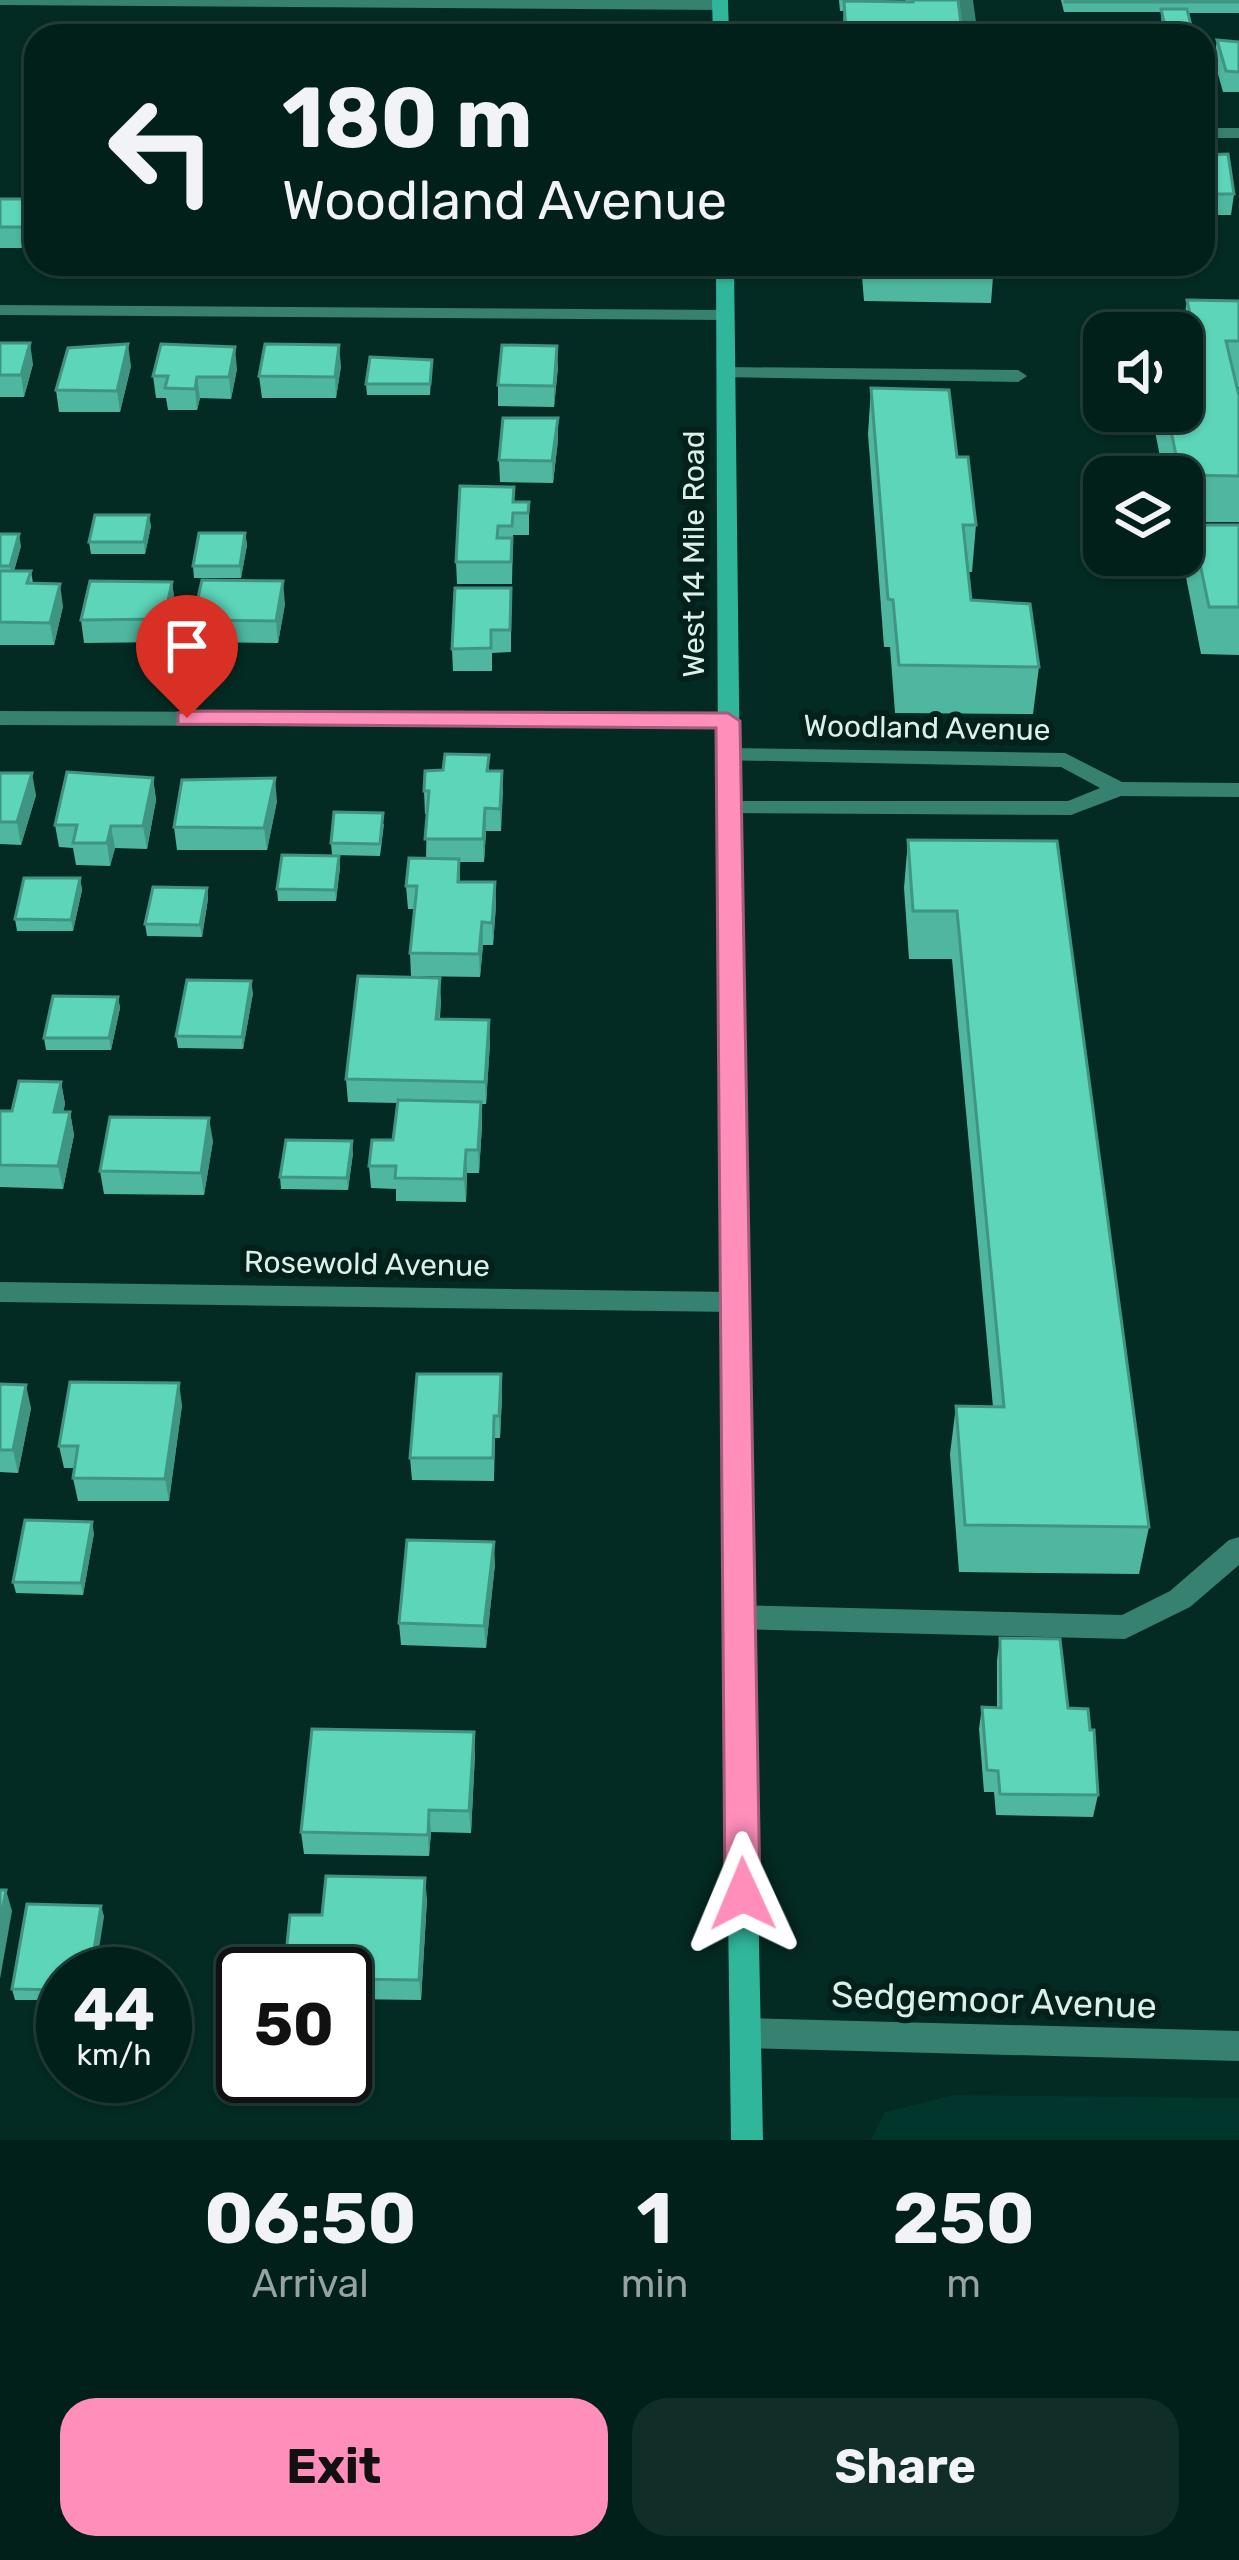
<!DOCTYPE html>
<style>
body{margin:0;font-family:Rubik,sans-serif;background:#102d27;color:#f1f3f6;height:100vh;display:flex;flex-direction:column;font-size:45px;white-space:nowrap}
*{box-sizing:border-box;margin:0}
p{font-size:39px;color:#96a3a2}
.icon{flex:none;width:66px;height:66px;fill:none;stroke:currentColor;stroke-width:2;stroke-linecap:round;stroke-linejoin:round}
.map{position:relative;height:2140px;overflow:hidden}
.sheet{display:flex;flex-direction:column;background:#02201a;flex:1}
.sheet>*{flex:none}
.banner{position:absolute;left:24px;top:24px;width:1191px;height:252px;border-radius:36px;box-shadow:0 3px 9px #0004,0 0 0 3px #233e39;background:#02201a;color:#f1f3f6;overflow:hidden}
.controls{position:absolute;left:1083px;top:312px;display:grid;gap:24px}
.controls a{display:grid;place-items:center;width:120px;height:120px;border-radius:24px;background:#02201a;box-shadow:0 3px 9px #0004,0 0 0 3px #233e39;font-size:60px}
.speed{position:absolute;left:36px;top:1947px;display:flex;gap:24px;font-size:60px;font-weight:700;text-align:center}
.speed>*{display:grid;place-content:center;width:156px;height:156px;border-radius:50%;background:#02201a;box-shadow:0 3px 9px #0004,0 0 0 3px #233e39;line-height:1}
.speed small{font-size:30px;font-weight:400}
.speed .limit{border:6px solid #111;border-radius:18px;background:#fff;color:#111}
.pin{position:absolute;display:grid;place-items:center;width:102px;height:102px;color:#fff;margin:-123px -51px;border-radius:50% 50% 50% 0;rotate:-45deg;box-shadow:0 0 12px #0007}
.pin .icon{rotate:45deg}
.me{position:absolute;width:132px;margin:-66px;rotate:359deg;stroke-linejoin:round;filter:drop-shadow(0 0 9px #0008)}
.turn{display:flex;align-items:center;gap:42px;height:252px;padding:0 60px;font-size:54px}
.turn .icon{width:156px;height:156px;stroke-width:2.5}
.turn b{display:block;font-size:84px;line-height:102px}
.eta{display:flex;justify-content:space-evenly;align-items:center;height:204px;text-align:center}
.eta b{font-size:72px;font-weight:700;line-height:84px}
.button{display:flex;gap:24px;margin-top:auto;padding:24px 60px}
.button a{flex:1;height:138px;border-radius:36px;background:#ff8ebb;color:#111;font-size:48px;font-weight:700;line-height:138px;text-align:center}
.button a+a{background:#102d27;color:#f1f3f6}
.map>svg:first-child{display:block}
.built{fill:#00362b}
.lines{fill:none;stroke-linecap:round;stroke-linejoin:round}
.lane{fill:#368170;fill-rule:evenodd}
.street{fill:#368170;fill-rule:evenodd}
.secondary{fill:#2fb69b;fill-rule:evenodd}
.wall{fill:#4fb79f}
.shaded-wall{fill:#409582}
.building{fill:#5cd5b9;stroke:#409582;stroke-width:3}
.route{fill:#ff8ebb;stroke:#a65c7a;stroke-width:3}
.labels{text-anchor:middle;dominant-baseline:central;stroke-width:12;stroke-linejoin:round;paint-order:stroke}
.street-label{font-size:30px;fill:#dbf0e9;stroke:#04201a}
.near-street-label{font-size:36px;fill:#dbf0e9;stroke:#04201a}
</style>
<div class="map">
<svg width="1239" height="2140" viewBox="0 0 1239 2140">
<rect width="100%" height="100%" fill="#032b23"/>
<!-- built -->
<path class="built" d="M 954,2095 L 1239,2098 L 1239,2140 L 871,2140 L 885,2112 Z"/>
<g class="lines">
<!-- lane -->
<path class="lane" d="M 957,0 L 973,0 L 978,36 L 962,36 Z
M 726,367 L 1018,370 L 1027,376 L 1018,382 L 719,377 L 719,369 Z
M 1239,1537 L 1239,1565 L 1190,1607 L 1125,1639 L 736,1629 L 726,1625 L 722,1617 L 726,1609 L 736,1605 L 1122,1615 L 1170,1591 L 1229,1540 Z"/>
<!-- street -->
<path class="street" d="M 0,0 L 720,0 L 728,5 L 720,10 L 0,5 Z
M 1203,128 L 1239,128 L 1239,138 L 1203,138 Z
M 0,305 L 726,310 L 735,315 L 726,320 L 0,315 Z
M 0,711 L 728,714 L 739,721 L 728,728 L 0,725 Z
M 728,748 L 1065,753 L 1122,782 L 1239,783 L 1239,797 L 1121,796 L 1071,815 L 730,813 L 722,811 L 719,806 L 722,801 L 1068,801 L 1100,788 L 1061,767 L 720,760 L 717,755 L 720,750 Z
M 0,1282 L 733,1292 L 742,1295 L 746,1302 L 742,1309 L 733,1312 L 0,1302 Z
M 746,2018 L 1239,2031 L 1239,2061 L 746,2048 L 735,2043 L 730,2033 L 735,2023 Z"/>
<!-- secondary -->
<path class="secondary" d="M 712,0 L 728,0 L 729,36 L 713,36 Z
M 716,264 L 734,264 L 746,1302 L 763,2140 L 731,2140 L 720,1302 Z"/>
</g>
<!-- wall -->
<path class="wall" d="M 839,0 L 906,2 L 905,0 L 958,0 L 962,36 L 842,36 L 844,11 L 840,11 Z
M 1061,0 L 1239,0 L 1239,13 L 1188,13 L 1191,26 L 1190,36 L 1112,36 L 1162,33 L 1161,12 L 1064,12 Z
M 1217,40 L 1239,42 L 1239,92 L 1223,92 L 1214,60 Z
M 1203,155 L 1234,194 L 1231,215 L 1203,215 Z
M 0,199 L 36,199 L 36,248 L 0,248 Z
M 401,264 L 440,264 L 440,268 L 401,268 Z
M 515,264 L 578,264 L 577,276 L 528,273 L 528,267 L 515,266 Z
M 861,264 L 994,264 L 991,303 L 864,301 Z
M 1187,300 L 1239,301 L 1239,387 L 1237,387 L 1239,396 L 1239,522 L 1182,522 L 1182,477 L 1164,477 L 1151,411 L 1182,411 L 1182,334 Z
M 0,343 L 33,364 L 24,397 L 0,397 Z
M 432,360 L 430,395 L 367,395 L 366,384 Z
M 131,366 L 120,412 L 59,412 L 56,390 Z
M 341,366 L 336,398 L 262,398 L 259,376 Z
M 558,367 L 554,407 L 498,406 L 498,385 Z
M 237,369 L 231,399 L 200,398 L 197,410 L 168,410 L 166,398 L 156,398 L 153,376 Z
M 871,388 L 957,457 L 976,525 L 972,572 L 968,572 L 971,600 L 1039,667 L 1033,714 L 895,713 L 890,647 L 884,647 L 868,434 Z
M 558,440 L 553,483 L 500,482 L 499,460 Z
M 514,502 L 529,502 L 529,535 L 513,535 L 512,584 L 457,584 L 456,562 Z
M 1192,525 L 1239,525 L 1239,655 L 1201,654 L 1185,572 Z
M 151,526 L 145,554 L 91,554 L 89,542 Z
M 245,533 L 247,545 L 241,578 L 194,578 L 193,566 Z
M 0,534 L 21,546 L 14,571 L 31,571 L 33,583 L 63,606 L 54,645 L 0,645 Z
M 172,582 L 175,604 L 167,642 L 84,643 L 81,620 Z
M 511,588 L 511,652 L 492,653 L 492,671 L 453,671 L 452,649 Z
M 285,604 L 278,643 L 196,642 L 193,620 Z
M 489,755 L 489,771 L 502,771 L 501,831 L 486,831 L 484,862 L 459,862 L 460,882 L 495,882 L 496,905 L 493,945 L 483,945 L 480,977 L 411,976 L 410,953 L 415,909 L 408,909 L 406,886 L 426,858 L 427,814 L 425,814 L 424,791 L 443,770 Z
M 0,773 L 36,795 L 21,845 L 0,844 Z
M 153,778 L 156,800 L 147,849 L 115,848 L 110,866 L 76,865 L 73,848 L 59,847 L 55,825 Z
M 277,801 L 267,850 L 177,850 L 174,827 Z
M 384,824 L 380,856 L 332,855 L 331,843 Z
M 908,840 L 1057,841 L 1149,1527 L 1139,1574 L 959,1572 L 950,1454 L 956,1406 L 993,1407 L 952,959 L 909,959 L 904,888 Z
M 339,856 L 340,867 L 336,901 L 278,901 L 277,889 Z
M 80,878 L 82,890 L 73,931 L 17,931 L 15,919 Z
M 207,888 L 208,899 L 202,937 L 147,936 L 145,924 Z
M 253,993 L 243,1049 L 178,1048 L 176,1036 Z
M 118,997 L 120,1008 L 111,1050 L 46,1050 L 44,1038 Z
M 441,1000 L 440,1019 L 490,1043 L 486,1104 L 481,1104 L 482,1125 L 479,1173 L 467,1173 L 466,1202 L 396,1201 L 396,1189 L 371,1188 L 369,1166 L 393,1140 L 398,1103 L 348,1102 L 346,1079 Z
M 61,1082 L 65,1104 L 63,1112 L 70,1112 L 74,1135 L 63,1189 L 0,1187 L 0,1111 L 12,1111 Z
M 213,1141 L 204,1195 L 104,1194 L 100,1171 Z
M 353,1153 L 348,1190 L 281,1189 L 280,1177 Z
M 0,1384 L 31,1408 L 18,1473 L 0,1472 Z
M 502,1396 L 500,1438 L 495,1438 L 494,1481 L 412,1480 L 410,1458 Z
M 182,1405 L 169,1501 L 78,1501 L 73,1478 L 75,1468 L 64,1468 L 59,1446 Z
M 94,1533 L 83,1595 L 16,1593 L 13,1582 Z
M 495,1564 L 486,1648 L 401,1645 L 399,1623 Z
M 1000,1638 L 1068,1708 L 1098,1795 L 1093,1817 L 996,1815 L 994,1792 L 984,1792 L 979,1729 L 982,1707 L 997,1708 L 997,1660 Z
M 475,1754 L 471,1833 L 431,1832 L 429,1856 L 304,1854 L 301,1832 Z
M 427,1899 L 421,2000 L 345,1999 L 345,1974 L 322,1915 Z
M 101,1906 L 104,1917 L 63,1974 L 63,2000 L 15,2000 L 12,1989 Z"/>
<!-- shaded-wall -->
<path class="shaded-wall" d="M 30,343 L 33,364 L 24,397 L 21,375 Z
M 128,344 L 131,366 L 120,412 L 117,391 Z
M 339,345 L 341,366 L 336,398 L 335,377 Z
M 557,346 L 558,367 L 554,407 L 554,386 Z
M 235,347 L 237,369 L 231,399 L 229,377 Z
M 197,377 L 200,398 L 197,410 L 195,389 Z
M 558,418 L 558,440 L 553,483 L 552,461 Z
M 149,515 L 151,526 L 145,554 L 144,542 Z
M 245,533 L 247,545 L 241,578 L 240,566 Z
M 19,534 L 21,546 L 12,578 L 10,566 Z
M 283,581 L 285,604 L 278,643 L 276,621 Z
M 172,582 L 175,604 L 167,642 L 164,619 Z
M 60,584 L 63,606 L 54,645 L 50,623 Z
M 502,771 L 503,793 L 501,831 L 500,809 Z
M 32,773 L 36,795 L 21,845 L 17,822 Z
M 153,778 L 156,800 L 147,849 L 143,826 Z
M 275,778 L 277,801 L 267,850 L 264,828 Z
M 485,808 L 486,831 L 484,862 L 483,839 Z
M 111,826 L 115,848 L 110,866 L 107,843 Z
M 339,856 L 340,867 L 336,901 L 335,890 Z
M 80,878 L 82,890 L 73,931 L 71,920 Z
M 495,882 L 496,905 L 493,945 L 492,923 Z
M 207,888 L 208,899 L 202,937 L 200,925 Z
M 482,922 L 483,945 L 480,977 L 479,954 Z
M 440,978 L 441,1000 L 437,1042 L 436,1019 Z
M 251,981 L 253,993 L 243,1049 L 242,1037 Z
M 118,997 L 120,1008 L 111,1050 L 109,1038 Z
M 489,1020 L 490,1043 L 486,1104 L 485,1082 Z
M 61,1082 L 65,1104 L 58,1135 L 54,1112 Z
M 481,1102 L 482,1125 L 479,1173 L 478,1150 Z
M 70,1112 L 74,1135 L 63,1189 L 58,1166 Z
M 209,1118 L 213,1141 L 204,1195 L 201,1173 Z
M 352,1141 L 353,1153 L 348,1190 L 347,1178 Z
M 466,1150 L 467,1173 L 466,1202 L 464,1179 Z
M 501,1374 L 502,1396 L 500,1438 L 499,1416 Z
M 179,1383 L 182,1405 L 169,1501 L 165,1479 Z
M 26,1385 L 31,1408 L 18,1473 L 13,1450 Z
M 92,1522 L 94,1533 L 83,1595 L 81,1583 Z
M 494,1542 L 495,1564 L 486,1648 L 484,1626 Z
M 474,1732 L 475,1754 L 471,1833 L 469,1811 Z
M 429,1810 L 431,1832 L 429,1856 L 428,1835 Z
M 425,1878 L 427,1899 L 421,2000 L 419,1980 Z
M 6,1890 L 12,1911 L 0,1979 L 0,1924 Z
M 101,1906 L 104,1917 L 95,1974 L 90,1974 Z"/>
<!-- building -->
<path class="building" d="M 913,0 L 958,0 L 962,32 L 846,31 L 844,1 L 913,2 Z
M 1065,0 L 1239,0 L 1239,2 L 1065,2 Z
M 1161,9 L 1187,9 L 1191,26 L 1165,26 Z
M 61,32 L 126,32 L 125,36 L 60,36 Z
M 1019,32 L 1063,32 L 1064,36 L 1020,36 Z
M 1183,32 L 1185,36 L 1112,35 Z
M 144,34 L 200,34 L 200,36 L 143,36 Z
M 234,34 L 289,34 L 233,36 Z
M 319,35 L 374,35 L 318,36 Z
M 1217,40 L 1239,42 L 1239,72 L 1226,71 Z
M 1228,154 L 1234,194 L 1206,194 L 1203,184 L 1203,155 Z
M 0,199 L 36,199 L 36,227 L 0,227 Z
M 1187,300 L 1239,301 L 1239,341 L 1226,341 L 1239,396 L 1239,476 L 1180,475 L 1167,411 L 1182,411 L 1182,337 L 1195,337 Z
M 0,343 L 30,343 L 21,375 L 0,375 Z
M 128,344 L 117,391 L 56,390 L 68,348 Z
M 161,344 L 235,347 L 229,377 L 197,377 L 195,389 L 165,388 L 168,376 L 153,376 Z
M 265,344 L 339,345 L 335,377 L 259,376 Z
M 502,345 L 557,346 L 554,386 L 498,385 Z
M 370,357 L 432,360 L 430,384 L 366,384 Z
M 871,388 L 949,390 L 957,457 L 968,457 L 976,525 L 963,525 L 971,600 L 1030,604 L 1039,667 L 899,665 L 893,600 L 888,599 Z
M 503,418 L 558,418 L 552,461 L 499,460 Z
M 460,486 L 514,487 L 513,502 L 529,502 L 528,513 L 513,513 L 512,526 L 498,526 L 497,538 L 512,538 L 511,562 L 456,562 Z
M 95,515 L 149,515 L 144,542 L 89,542 Z
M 1192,525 L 1239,525 L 1239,607 L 1209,607 Z
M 199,533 L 245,533 L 240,566 L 193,566 Z
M 0,534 L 19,534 L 10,566 L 0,566 Z
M 0,571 L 31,571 L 27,583 L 60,584 L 50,623 L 0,622 Z
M 202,580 L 283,581 L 276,621 L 193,620 Z
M 90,581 L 172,582 L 164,619 L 81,620 Z
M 455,588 L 511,588 L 510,630 L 491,630 L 491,648 L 452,649 Z
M 445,754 L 489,755 L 487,771 L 502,771 L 500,809 L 485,808 L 483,839 L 425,839 L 429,791 L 424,791 L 425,771 L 443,770 Z
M 67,772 L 153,778 L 143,826 L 111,826 L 107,843 L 73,843 L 77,825 L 55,825 Z
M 0,773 L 32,773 L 17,822 L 0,822 Z
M 275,778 L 264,828 L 174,827 L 182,780 Z
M 334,812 L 383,813 L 380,844 L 331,843 Z
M 908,840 L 1057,841 L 1149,1527 L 965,1525 L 956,1406 L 1004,1407 L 957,911 L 913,911 Z
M 282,855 L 339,856 L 335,890 L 277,889 Z
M 409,858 L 459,859 L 458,882 L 495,882 L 492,923 L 482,922 L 479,954 L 410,953 L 417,886 L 406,886 Z
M 24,878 L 80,878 L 71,920 L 15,919 Z
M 153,887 L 207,888 L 200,925 L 145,924 Z
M 358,976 L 440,978 L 436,1019 L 489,1020 L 485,1082 L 346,1079 Z
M 187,980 L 251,981 L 242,1037 L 176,1036 Z
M 53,996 L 118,997 L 109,1038 L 44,1038 Z
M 19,1081 L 61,1082 L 54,1112 L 70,1112 L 58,1166 L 0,1165 L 0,1111 L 12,1111 Z
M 398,1100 L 481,1102 L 478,1150 L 466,1150 L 464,1179 L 395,1178 L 396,1166 L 369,1166 L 372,1140 L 393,1140 Z
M 110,1117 L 209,1118 L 201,1173 L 100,1171 Z
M 286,1140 L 352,1141 L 347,1178 L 280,1177 Z
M 417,1374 L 501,1374 L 499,1416 L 494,1416 L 493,1458 L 410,1458 Z
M 70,1382 L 179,1383 L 165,1479 L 73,1478 L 78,1446 L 59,1446 Z
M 0,1384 L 26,1385 L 13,1450 L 0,1450 Z
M 25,1520 L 92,1522 L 81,1583 L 13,1582 Z
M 407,1540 L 494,1542 L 484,1626 L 399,1623 Z
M 1000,1638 L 1060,1639 L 1068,1708 L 1088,1709 L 1090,1730 L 1094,1730 L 1098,1795 L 1000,1794 L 998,1771 L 987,1770 L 982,1707 L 1001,1708 Z
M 312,1729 L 474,1732 L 469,1811 L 429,1810 L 428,1835 L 301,1832 Z
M 326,1876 L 425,1878 L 419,1980 L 345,1979 L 345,1974 L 284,1974 L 290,1915 L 322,1915 Z
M 0,1890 L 6,1890 L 0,1924 Z
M 27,1904 L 101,1906 L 90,1974 L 63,1974 L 63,1990 L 12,1989 Z"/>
<!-- route -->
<path class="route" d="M 187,711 L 728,713 L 740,721 L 760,1894 L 755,1905 L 743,1910 L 731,1905 L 725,1894 L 716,728 L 178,724 L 178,713 Z"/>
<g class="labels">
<!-- street labels -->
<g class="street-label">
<text transform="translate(694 554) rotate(-90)">West 14 Mile Road</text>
<text transform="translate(927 728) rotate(1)">Woodland Avenue</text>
<text transform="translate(367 1264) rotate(1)">Rosewold Avenue</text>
</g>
<!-- near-street labels -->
<g class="near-street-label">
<text transform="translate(994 2000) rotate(2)">Sedgemoor Avenue</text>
</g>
</g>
</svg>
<div class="controls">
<a><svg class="icon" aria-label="sound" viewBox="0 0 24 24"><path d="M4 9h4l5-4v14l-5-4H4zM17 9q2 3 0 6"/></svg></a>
<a><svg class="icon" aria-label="layers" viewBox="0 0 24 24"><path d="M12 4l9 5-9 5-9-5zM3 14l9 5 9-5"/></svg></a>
</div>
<div class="speed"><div>44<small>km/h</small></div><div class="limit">50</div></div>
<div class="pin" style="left:187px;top:718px;background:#d93025"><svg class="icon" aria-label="arrive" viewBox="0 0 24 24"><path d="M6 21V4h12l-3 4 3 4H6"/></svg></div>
<svg class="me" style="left:743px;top:1894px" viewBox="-20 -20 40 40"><path d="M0-17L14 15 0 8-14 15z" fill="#ff8ebb" stroke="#fff" stroke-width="4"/></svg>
<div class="banner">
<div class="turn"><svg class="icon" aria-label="left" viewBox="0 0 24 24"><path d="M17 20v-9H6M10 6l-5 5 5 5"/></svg><div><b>180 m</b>Woodland Avenue</div></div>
</div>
</div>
<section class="sheet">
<div class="eta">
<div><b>06:50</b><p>Arrival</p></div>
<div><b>1</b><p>min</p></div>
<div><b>250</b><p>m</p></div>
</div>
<div class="button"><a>Exit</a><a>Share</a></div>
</section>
